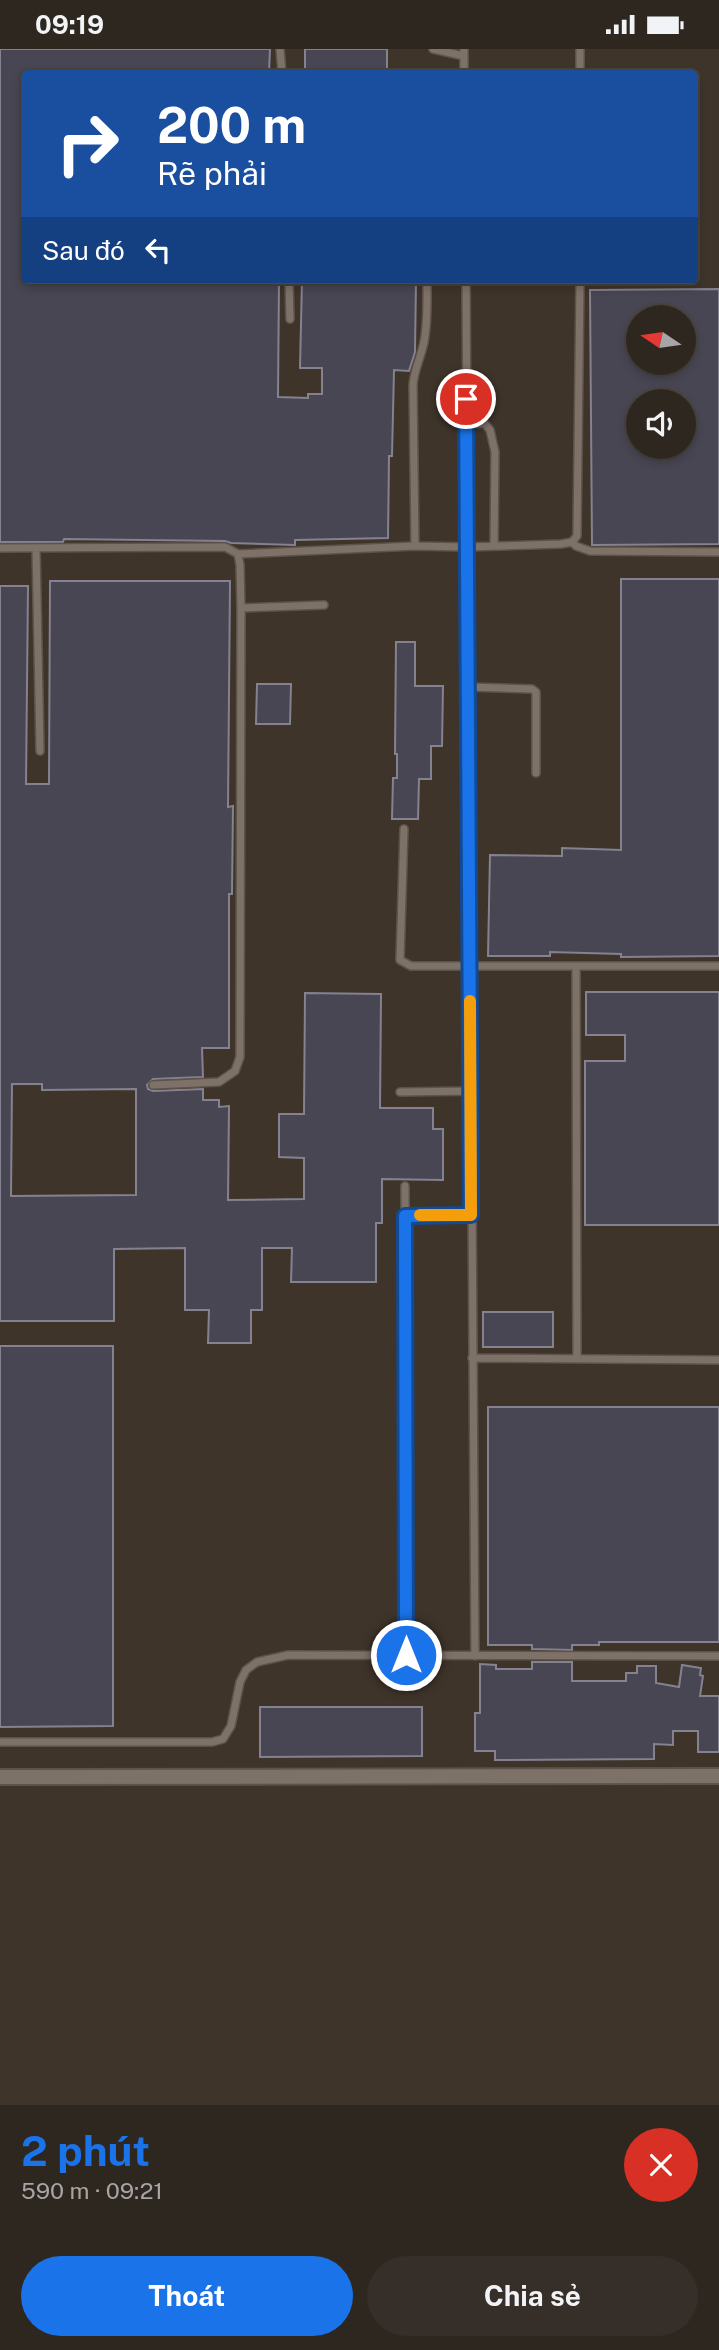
<!DOCTYPE html>
<html lang="vi">
<meta charset="utf-8">
<style>
body{margin:0;font-family:"Public Sans",sans-serif;background:#362f29;color:#f1f3f6;height:100vh;display:flex;flex-direction:column;font-size:26px;white-space:nowrap}
*{box-sizing:border-box;margin:0}
p{font-size:23px;color:#a7a5a5}
.icon{flex:none;width:38px;height:38px;fill:none;stroke:currentColor;stroke-width:2;stroke-linecap:round;stroke-linejoin:round}
.map{position:relative;height:2056px;overflow:hidden}
.side{display:flex;flex-direction:column;background:#2e2720;flex:1}
.side>*{flex:none}
.banner{position:absolute;left:21px;top:21px;width:677px;height:214px;border-radius:7px;box-shadow:0 4px 10px #0003,0 0 0 2px #49443e;background:#1a4fa0;color:#fff;overflow:hidden}
.needle{width:46px;rotate:283deg}
.tools{position:absolute;left:626px;top:256px;display:grid;gap:14px}
.tools a{display:grid;place-items:center;width:70px;height:70px;border-radius:50%;background:#2e2720;box-shadow:0 4px 10px #0003,0 0 0 2px #49443e;font-size:35px}
.pin{position:absolute;display:grid;place-items:center;width:60px;height:60px;color:#fff;margin:-30px;border:4px solid #fff;border-radius:50%;box-shadow:0 2px 7px #0007}
.me{position:absolute;width:77px;margin:-38px;rotate:0deg;stroke-linejoin:round;filter:drop-shadow(0 0 5px #0008)}
.turn{display:flex;align-items:center;gap:24px;height:147px;padding:0 21px;font-size:32px}
.turn .icon{width:91px;height:91px;stroke-width:2.5}
.turn b{display:block;font-size:49px;line-height:60px}
.then{display:flex;align-items:center;height:66px;padding:0 21px;background:#0003;gap:14px;font-size:26px}
.round{display:grid;place-items:center;flex:none;width:74px;height:74px;border-radius:37px;background:#362f29}
.head{display:flex;align-items:center;justify-content:space-between;height:119px;padding:0 21px}
h1{font-size:42px;font-weight:700;line-height:52px;color:#1a73e8}
.primary-button{display:flex;gap:14px;margin-top:auto;padding:14px 21px}
.primary-button a{flex:1;height:80px;border-radius:42px;background:#1a73e8;color:#fff;font-size:28px;font-weight:700;line-height:80px;text-align:center}
.primary-button a+a{background:#362f29;color:#f1f3f6}
.status{display:flex;justify-content:space-between;align-items:center;height:49px;padding:0 35px;background:#2e2720;direction:ltr}
.status svg{height:19px;fill:currentColor}
.map>svg:first-child{display:block}
.building{fill:#484653;stroke:#848290;stroke-width:2;fill-rule:evenodd}
.lines{fill:none;stroke-linecap:round;stroke-linejoin:round}
.lane-casing{stroke:#5c534b;stroke-width:10}
.street-casing{stroke:#5c534b;stroke-width:18}
.lane{stroke:#7e7268;stroke-width:7}
.street{stroke:#7e7268;stroke-width:14}
.route-casing{stroke:#114b97;stroke-width:18}
.route{stroke:#1a73e8;stroke-width:12}
.slow{stroke:#f59e0b;stroke-width:12}
</style>
<div class="status"><b>09:19</b><svg viewBox="0 0 49 12"><path d="M0 12V9h3v3zM5 12V6h3v6zM10 12V3h3v9zM15 12V0h3v12zM26 1h20v11H26zM47 4h2v5h-2z"/></svg></div>
<div class="map">
<svg width="719" height="2056" viewBox="0 0 719 2056">
<rect width="100%" height="100%" fill="#3e342a"/>
<!-- building -->
<path class="building" d="M 0,0 L 270,0 L 269,24 L 24,24 L 24,231 L 279,231 L 278,348 L 308,349 L 308,345 L 322,345 L 322,319 L 300,319 L 302,231 L 416,231 L 415,303 L 409,322 L 394,321 L 392,407 L 389,407 L 388,489 L 295,491 L 295,496 L 231,494 L 225,492 L 64,490 L 63,493 L 0,493 Z
M 305,0 L 387,0 L 387,24 L 305,24 Z
M 719,240 L 719,495 L 592,496 L 590,241 ZM 639,268 L 684,268 L 684,313 L 639,313 ZM 639,352 L 684,352 L 684,397 L 639,397 Z
M 621,530 L 719,530 L 719,907 L 621,908 L 621,905 L 550,903 L 550,907 L 488,907 L 490,806 L 562,807 L 562,799 L 621,801 Z
M 50,532 L 230,532 L 228,758 L 233,757 L 232,845 L 229,845 L 229,999 L 202,999 L 203,1028 L 153,1030 L 147,1036 L 148,1040 L 153,1042 L 203,1040 L 203,1051 L 219,1051 L 219,1058 L 229,1057 L 228,1151 L 304,1150 L 304,1109 L 279,1108 L 279,1065 L 304,1065 L 305,944 L 381,945 L 380,1059 L 433,1059 L 433,1080 L 443,1080 L 443,1131 L 382,1130 L 382,1174 L 376,1174 L 376,1233 L 291,1233 L 292,1199 L 262,1199 L 262,1261 L 251,1261 L 251,1294 L 208,1294 L 209,1261 L 185,1261 L 185,1199 L 114,1200 L 114,1272 L 0,1272 L 0,537 L 28,537 L 26,735 L 49,735 ZM 12,1035 L 42,1035 L 42,1041 L 136,1040 L 136,1146 L 11,1147 Z
M 396,593 L 415,593 L 415,637 L 443,637 L 442,697 L 431,697 L 431,730 L 419,730 L 418,770 L 392,770 L 393,729 L 397,729 L 397,705 L 395,705 Z
M 257,635 L 291,635 L 290,675 L 256,675 Z
M 586,943 L 719,943 L 719,1176 L 585,1176 L 585,1012 L 625,1012 L 625,986 L 586,986 Z
M 483,1263 L 553,1263 L 553,1298 L 483,1298 Z
M 0,1297 L 113,1297 L 113,1677 L 0,1678 Z
M 488,1358 L 719,1358 L 719,1593 L 599,1593 L 599,1596 L 572,1596 L 572,1601 L 532,1600 L 532,1596 L 488,1596 Z
M 532,1613 L 572,1613 L 572,1632 L 626,1632 L 626,1624 L 637,1624 L 637,1617 L 656,1617 L 656,1634 L 679,1638 L 682,1616 L 701,1619 L 700,1626 L 703,1627 L 700,1647 L 719,1647 L 719,1703 L 698,1703 L 698,1682 L 673,1682 L 673,1696 L 654,1695 L 654,1710 L 495,1711 L 495,1702 L 475,1702 L 475,1664 L 480,1664 L 480,1615 L 496,1616 L 496,1620 L 532,1620 Z
M 260,1658 L 422,1658 L 422,1707 L 260,1708 Z"/>
<g class="lines">
<!-- lane casing -->
<g class="lane-casing">
<path id="lane" d="M 280,0 L 282,24
M 433,0 L 464,7
M 464,0 L 464,24
M 580,0 L 580,24
M 289,231 L 290,270
M 466,231 L 475,1607
M 466,374 L 485,375 L 490,381 L 495,403 L 494,497
M 572,493 L 576,497 L 590,502 L 719,503
M 415,497 L 413,336 C 414,321 421,308 424,293 C 428,273 427,252 427,231
M 0,499 L 225,498 L 238,505 L 240,516 L 241,559 L 240,1008 L 235,1022 L 219,1033 L 153,1036
M 36,499 L 40,702
M 238,505 L 415,497 L 467,498 L 561,495 L 572,493 L 577,487 L 580,231
M 241,559 L 324,556
M 468,638 L 532,640 L 536,643 L 536,724
M 404,780 L 400,911 L 411,917 L 719,917
M 576,917 L 577,1310
M 400,1043 L 470,1042
M 405,1137 L 406,1606
M 405,1167 L 471,1165
M 472,1309 L 719,1311
M 0,1693 L 212,1693 L 223,1690 L 231,1677 L 240,1633 L 246,1621 L 257,1613 L 288,1606 L 719,1607"/>
</g>
<!-- street casing -->
<g class="street-casing">
<path id="street" d="M 0,1728 L 719,1727"/>
</g>
<!-- lane -->
<use href="#lane" class="lane"/>
<!-- street -->
<use href="#street" class="street"/>
</g>
<g class="lines">
<!-- route casing -->
<g class="route-casing">
<path id="route" d="M 406,1606 L 405,1167 L 471,1166 L 466,350"/>
</g>
<!-- route -->
<use href="#route" class="route"/>
<!-- slow -->
<path class="slow" d="M 420,1166 L 471,1166 L 470,952"/>
</g>
</svg>
<div class="tools">
<a><svg class="needle" viewBox="-14 -14 28 28"><path d="M0-13l5 13h-10z" fill="#e53935"/><path d="M0 13l5-13h-10z" fill="#a7a5a5"/></svg></a>
<a><svg class="icon" aria-label="sound" viewBox="0 0 24 24"><path d="M4 9h4l5-4v14l-5-4H4zM17 9q2 3 0 6"/></svg></a>
</div>
<div class="pin" style="left:466px;top:350px;background:#d93025"><svg class="icon" aria-label="arrive" viewBox="0 0 24 24"><path d="M6 21V4h12l-3 4 3 4H6"/></svg></div>
<svg class="me" style="left:406px;top:1606px" viewBox="-20 -20 40 40"><circle r="17" fill="#1a73e8" stroke="#fff" stroke-width="3"/><path d="M0-11L8 9 0 5-8 9z" fill="#fff"/></svg>
<div class="banner">
<div class="turn"><svg class="icon" aria-label="right" viewBox="0 0 24 24"><path d="M7 20v-9h11M14 6l5 5-5 5"/></svg><div><b>200 m</b>Rẽ phải</div></div>
<div class="then">Sau đó<svg class="icon" aria-label="left" viewBox="0 0 24 24"><path d="M17 20v-9H6M10 6l-5 5 5 5"/></svg></div>
</div>
</div>
<section class="side">
<div class="head"><div><h1>2 phút</h1><p>590 m · 09:21</p></div><a class="round" style="background:#d93025;color:#fff"><svg class="icon" aria-label="close" viewBox="0 0 24 24"><path d="M6 6l12 12M18 6L6 18"/></svg></a></div>
<div class="primary-button"><a>Thoát</a><a>Chia sẻ</a></div>
</section>
